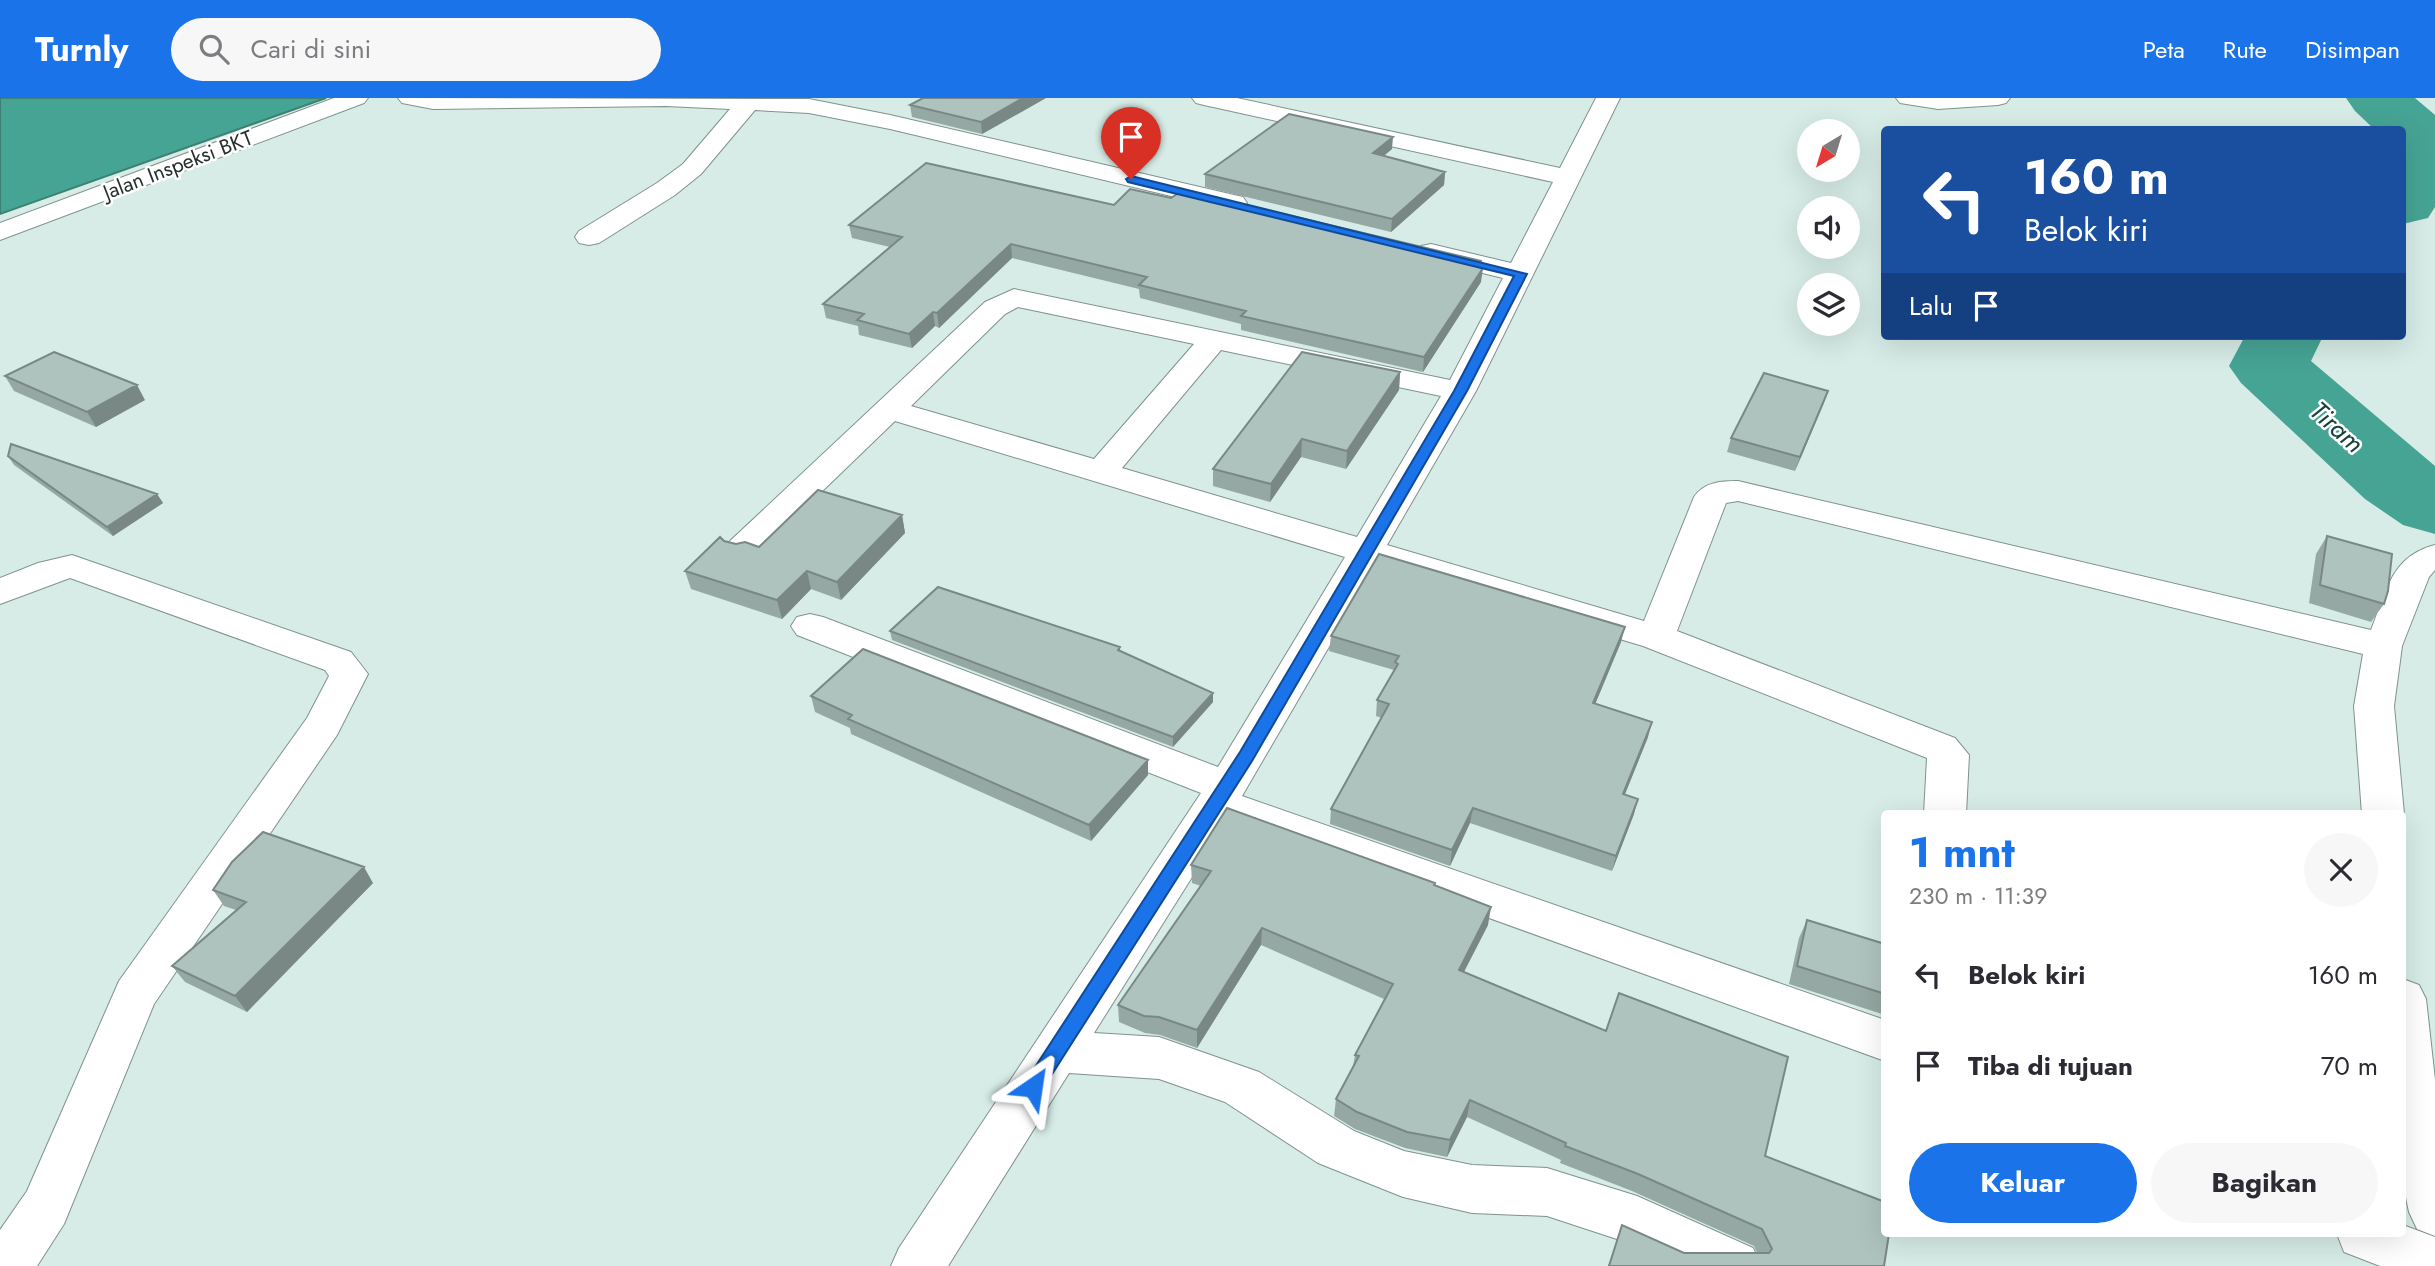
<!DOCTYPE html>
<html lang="id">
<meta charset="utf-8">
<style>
body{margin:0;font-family:Jost,sans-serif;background:#f7f7f7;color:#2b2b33;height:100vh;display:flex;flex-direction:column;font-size:26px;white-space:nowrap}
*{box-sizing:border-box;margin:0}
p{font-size:23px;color:#7c7c81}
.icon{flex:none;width:38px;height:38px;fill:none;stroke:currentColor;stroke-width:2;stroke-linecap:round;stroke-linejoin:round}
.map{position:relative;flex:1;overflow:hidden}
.details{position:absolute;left:1881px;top:712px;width:525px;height:427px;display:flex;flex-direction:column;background:#fff;border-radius:7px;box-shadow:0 7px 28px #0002}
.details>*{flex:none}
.top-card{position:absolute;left:1881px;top:28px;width:525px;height:214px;border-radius:7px;box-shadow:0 7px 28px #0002;background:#1a4fa0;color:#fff;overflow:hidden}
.needle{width:46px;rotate:218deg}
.controls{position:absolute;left:1797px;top:21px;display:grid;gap:14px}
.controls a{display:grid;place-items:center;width:63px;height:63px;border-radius:50%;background:#fff;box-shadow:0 7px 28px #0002;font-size:35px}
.pin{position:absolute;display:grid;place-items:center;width:60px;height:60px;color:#fff;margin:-72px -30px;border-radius:50% 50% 50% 0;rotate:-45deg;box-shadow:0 0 7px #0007}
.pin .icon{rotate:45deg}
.me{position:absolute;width:77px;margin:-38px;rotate:32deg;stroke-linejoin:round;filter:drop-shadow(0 0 5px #0008)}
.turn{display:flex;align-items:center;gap:24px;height:147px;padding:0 28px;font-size:32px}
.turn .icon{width:91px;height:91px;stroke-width:2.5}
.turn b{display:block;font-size:49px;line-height:60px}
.then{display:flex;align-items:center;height:66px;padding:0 28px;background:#0003;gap:14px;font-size:26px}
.round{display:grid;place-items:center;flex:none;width:74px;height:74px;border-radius:37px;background:#f7f7f7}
.headline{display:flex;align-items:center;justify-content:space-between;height:119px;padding:0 28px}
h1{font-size:42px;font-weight:700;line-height:52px;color:#1a73e8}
.cta{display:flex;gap:14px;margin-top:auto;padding:14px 28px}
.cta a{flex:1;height:80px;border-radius:42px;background:#1a73e8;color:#fff;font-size:28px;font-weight:700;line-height:80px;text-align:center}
.cta a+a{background:#f7f7f7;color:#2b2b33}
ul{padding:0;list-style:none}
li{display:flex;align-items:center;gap:21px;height:91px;padding:0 28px}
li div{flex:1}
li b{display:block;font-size:26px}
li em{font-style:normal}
header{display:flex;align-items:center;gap:42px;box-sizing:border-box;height:98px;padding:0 35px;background:#1a73e8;color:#fff}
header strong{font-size:33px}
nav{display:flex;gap:38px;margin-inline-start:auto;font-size:24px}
.search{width:490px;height:63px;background:#f7f7f7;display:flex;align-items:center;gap:18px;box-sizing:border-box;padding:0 24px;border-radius:38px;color:#7c7c81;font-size:26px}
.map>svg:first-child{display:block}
.water{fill:#46a494;stroke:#3d8175;stroke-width:2}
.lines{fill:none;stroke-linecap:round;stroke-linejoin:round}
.river{fill:#46a494;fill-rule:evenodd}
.minor-casing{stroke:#7f928e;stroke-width:2}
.minor{fill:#fff;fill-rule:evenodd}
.wall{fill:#96a8a3}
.shaded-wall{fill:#7a8885}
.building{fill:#afc3be;stroke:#7a8885;stroke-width:2}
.route{fill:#1a73e8;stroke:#114b97;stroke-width:2}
.labels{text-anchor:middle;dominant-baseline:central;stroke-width:5;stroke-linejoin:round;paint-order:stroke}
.far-street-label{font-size:21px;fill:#272f2d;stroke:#fff}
.water-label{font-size:26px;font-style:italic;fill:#17423a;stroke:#fff}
</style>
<header>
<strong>Turnly</strong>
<div class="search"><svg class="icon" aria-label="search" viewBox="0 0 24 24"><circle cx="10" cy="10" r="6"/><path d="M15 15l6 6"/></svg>Cari di sini</div>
<nav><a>Peta</a><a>Rute</a><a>Disimpan</a></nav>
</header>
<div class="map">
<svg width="2435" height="1168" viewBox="0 0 2435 1168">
<rect width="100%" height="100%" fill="#d7ece7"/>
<!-- water -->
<path class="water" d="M 0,0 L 326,0 L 0,116 Z"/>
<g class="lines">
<!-- river -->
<path class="river" d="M 2346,0 L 2415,0 L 2435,17 L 2435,109 L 2428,120 L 2403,126 L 2403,32 L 2375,32 L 2355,13 Z
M 2245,238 L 2323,238 L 2311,263 L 2435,368 L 2435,436 L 2403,427 L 2365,401 L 2241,285 L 2229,268 Z"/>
<!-- minor casing -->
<g class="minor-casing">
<path id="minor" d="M 334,0 L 368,0 L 364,5 L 0,142 L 0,125 Z
M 398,0 L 809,1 L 890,17 L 1234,97 L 1243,99 L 1247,105 L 1243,111 L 1234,113 L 890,31 L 809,15 L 755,12 L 701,76 L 675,97 L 599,145 L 589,147 L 579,145 L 575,139 L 579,133 L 657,85 L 683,66 L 730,11 L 666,8 L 433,11 L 402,5 Z
M 1192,0 L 1237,0 L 1560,70 L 1596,0 L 1620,0 L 1476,293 L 1387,447 L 1644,523 L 1694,399 C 1704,384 1721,383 1738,383 L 2371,532 C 2386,494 2391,458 2435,447 L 2435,472 L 2429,479 L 2402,548 L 2394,608 L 2404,716 L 2403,718 L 2403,716 L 2362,716 L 2354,608 L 2363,556 L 1738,403 L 1726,405 L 1677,533 L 1955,640 L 1969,657 L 1966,716 L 1924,716 L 1927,660 L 1643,548 L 1376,468 L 1242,698 L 1885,922 L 1885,963 L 1226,725 L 1094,935 L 1159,939 L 1259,974 L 1354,1033 L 1404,1053 L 1472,1067 L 1547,1070 L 1637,1098 L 1753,1150 L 1761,1168 L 1677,1168 L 1626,1144 L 1547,1118 L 1472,1115 L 1403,1099 L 1318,1065 L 1225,1004 L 1159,981 L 1069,975 L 948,1168 L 891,1168 L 899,1150 L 1201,695 L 797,537 L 791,528 L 797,519 L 810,516 L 823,519 L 1218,669 L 1345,459 L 895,323 L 754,459 L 742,462 L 730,459 L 724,451 L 730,443 L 985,204 L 1014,191 L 1450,282 L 1503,180 L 1421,160 L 1417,154 L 1421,148 L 1431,146 L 1511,165 L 1553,84 L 1204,7 L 1196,5 ZM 1018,209 L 1194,246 L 1094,361 L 911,308 L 1005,216 ZM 1221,252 L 1441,298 L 1357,439 L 1122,370 Z
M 1896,0 L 2010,0 L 2006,5 L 1998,7 L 1938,11 L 1900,5 Z
M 72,457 L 351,554 L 368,576 L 337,637 L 154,906 L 64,1126 L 37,1168 L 0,1168 L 0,1132 L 27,1093 L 119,883 L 307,620 L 329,578 L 325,572 L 70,480 L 0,506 L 0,480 L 38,465 Z
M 2403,881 L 2419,887 L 2426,901 L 2435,982 L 2435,1138 L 2417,1131 L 2409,1114 L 2403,1085 Z
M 2403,1127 L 2435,1139 L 2435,1168 L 2380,1168 L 2344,1154 L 2337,1136 L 2403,1136 Z"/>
</g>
<!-- minor -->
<use href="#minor" class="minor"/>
</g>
<!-- wall -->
<path class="wall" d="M 923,0 L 1046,0 L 982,36 L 912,19 L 910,7 Z
M 1392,51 L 1384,58 L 1445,74 L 1444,87 L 1391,134 L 1205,89 L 1205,76 Z
M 1114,107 L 1480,170 L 1481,184 L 1423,274 L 1241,232 L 1241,226 L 1140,200 L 1139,191 L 1012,160 L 939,230 L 935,228 L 912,250 L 859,237 L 858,228 L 826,220 L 823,206 L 890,149 L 852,140 L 849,127 Z
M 1400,274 L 1399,292 L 1346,371 L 1301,359 L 1270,404 L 1213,388 L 1213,371 Z
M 5,278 L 145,302 L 96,329 L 14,293 Z
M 1828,293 L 1823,307 L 1795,373 L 1727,354 L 1731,340 Z
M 8,358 L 157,396 L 163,405 L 113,438 L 14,367 Z
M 902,417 L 905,435 L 841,502 L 811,491 L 782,521 L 691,491 L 685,473 L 724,443 L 736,446 L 759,449 Z
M 2327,438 L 2384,506 L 2371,524 L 2309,505 L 2316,456 Z
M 890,533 L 1120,549 L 1120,553 L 1213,595 L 1213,604 L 1173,649 L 892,542 Z
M 1331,538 L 1621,544 L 1595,606 L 1648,639 L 1625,696 L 1634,716 L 1612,773 L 1470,725 L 1450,768 L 1330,726 L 1331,711 L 1382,620 L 1376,618 L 1377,602 L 1394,572 L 1329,553 Z
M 811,598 L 1148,677 L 1091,743 L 851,636 L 850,630 L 815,614 Z
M 1191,767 L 1435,787 L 1488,827 L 1464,874 L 1765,1058 L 1884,1168 L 1608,1168 L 1622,1127 L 1684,1155 L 1757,1155 L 1754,1148 L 1632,1093 L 1560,1065 L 1561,1062 L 1467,1019 L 1447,1059 L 1405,1050 L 1355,1031 L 1334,1018 L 1336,1001 L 1353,968 L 1355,957 L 1384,901 L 1261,847 L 1197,950 L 1160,937 L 1145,935 L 1119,924 L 1118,907 L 1201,788 L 1192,785 Z
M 373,785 L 247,914 L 185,884 L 172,868 L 236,812 L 224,808 L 213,792 Z
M 1807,822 L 1885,846 L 1885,917 L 1789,886 L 1799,840 Z"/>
<!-- shaded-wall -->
<path class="shaded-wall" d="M 1023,0 L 1046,0 L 982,36 L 981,24 Z
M 1393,39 L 1392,51 L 1372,67 L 1373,55 Z
M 1445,74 L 1444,87 L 1391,134 L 1392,121 Z
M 1011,146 L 1012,160 L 939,230 L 937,215 Z
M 1481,163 L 1480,175 L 1483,170 L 1481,184 L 1423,274 L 1424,259 Z
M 933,214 L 935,228 L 912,250 L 909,236 Z
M 1400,274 L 1399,292 L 1346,371 L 1347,353 Z
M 137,287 L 145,302 L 96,329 L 87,314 Z
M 1828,293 L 1823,307 L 1795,373 L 1800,359 Z
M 1302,341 L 1301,359 L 1270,404 L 1271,386 Z
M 157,396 L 163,405 L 113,438 L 107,429 Z
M 902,417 L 905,435 L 841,502 L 837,484 Z
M 807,473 L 811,491 L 782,521 L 777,502 Z
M 1625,529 L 1621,544 L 1589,621 L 1593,605 Z
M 1213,595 L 1213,604 L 1173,649 L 1173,639 Z
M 1652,624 L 1648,639 L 1619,711 L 1623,696 Z
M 1148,662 L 1148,677 L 1091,743 L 1089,727 Z
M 1638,701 L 1634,716 L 1612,773 L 1616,758 Z
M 1473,710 L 1470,725 L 1450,768 L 1452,752 Z
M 364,769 L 373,785 L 247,914 L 235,898 Z
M 1491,809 L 1488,827 L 1456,889 L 1459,872 Z
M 1262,830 L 1261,847 L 1197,950 L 1197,932 Z
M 1470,1002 L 1467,1019 L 1447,1059 L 1450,1042 Z"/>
<!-- building -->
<path class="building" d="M 923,0 L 1023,0 L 981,24 L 910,7 Z
M 1289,16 L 1393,39 L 1373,55 L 1445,74 L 1392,121 L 1205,76 Z
M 926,65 L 1114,107 L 1130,91 L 1171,100 L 1183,92 L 1481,163 L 1478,169 L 1483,170 L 1424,259 L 1241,218 L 1246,213 L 1139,187 L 1147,179 L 1011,146 L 937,215 L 933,214 L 909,236 L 857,222 L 864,216 L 823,206 L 902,139 L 849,127 Z
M 54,254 L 137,287 L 87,314 L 5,278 Z
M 1302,254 L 1400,274 L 1347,353 L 1302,341 L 1271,386 L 1213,371 Z
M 1764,275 L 1828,293 L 1800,359 L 1731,340 Z
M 11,346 L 157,396 L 107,429 L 8,358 Z
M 818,392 L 902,417 L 837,484 L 807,473 L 777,502 L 685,473 L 720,439 L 724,443 L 736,446 L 745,444 L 759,449 Z
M 2327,438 L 2392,456 L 2388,493 L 2384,506 L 2320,487 Z
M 1379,456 L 1625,529 L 1593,605 L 1652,624 L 1623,696 L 1638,701 L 1616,758 L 1473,710 L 1452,752 L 1331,711 L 1389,606 L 1377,602 L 1398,566 L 1395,564 L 1399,558 L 1331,538 Z
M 938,489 L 1120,549 L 1118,552 L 1213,595 L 1173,639 L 890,533 Z
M 863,551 L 1148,662 L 1089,727 L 848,621 L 852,617 L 811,598 Z
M 1227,710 L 1435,785 L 1434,787 L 1491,809 L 1459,872 L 1606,933 L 1619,895 L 1788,959 L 1765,1058 L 1885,1104 L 1885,1136 L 1889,1136 L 1884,1168 L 1609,1168 L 1622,1127 L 1684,1155 L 1769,1155 L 1772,1151 L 1762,1131 L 1638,1076 L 1565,1048 L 1566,1045 L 1470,1002 L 1450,1042 L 1407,1034 L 1357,1014 L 1336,1001 L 1359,958 L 1355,957 L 1393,886 L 1262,830 L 1197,932 L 1159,919 L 1144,918 L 1118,907 L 1211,773 L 1191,767 Z
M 263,734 L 364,769 L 235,898 L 172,868 L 246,804 L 213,792 L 232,764 Z
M 1807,822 L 1885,846 L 1885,896 L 1797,868 Z"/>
<!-- route -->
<path class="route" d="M 1131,78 L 1527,176 L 1467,293 L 1252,663 L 1040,995 L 1033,998 L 1026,995 L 1023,989 L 1026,983 L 1240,654 L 1454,293 L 1514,178 L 1128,84 L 1126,81 Z"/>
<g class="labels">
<!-- far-street labels -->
<g class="far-street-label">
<text transform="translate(178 67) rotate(-21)">Jalan Inspeksi BKT</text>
</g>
<!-- water labels -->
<g class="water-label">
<text transform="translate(2337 329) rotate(42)">Tiram</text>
</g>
</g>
</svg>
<div class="controls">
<a><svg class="needle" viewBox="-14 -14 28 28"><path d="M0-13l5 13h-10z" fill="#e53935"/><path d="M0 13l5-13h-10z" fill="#7c7c81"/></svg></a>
<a><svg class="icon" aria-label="sound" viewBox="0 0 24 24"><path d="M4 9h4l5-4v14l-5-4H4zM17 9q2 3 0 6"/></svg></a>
<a><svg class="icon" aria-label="layers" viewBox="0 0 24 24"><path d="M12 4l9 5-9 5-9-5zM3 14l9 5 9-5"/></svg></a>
</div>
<div class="pin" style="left:1131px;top:81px;background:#d93025"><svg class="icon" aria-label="arrive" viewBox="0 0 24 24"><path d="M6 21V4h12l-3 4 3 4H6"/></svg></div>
<svg class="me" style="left:1033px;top:989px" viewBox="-20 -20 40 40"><path d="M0-17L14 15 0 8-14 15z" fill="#1a73e8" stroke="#fff" stroke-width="4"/></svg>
<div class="top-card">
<div class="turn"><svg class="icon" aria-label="left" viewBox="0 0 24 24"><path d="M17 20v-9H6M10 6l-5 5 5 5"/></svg><div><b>160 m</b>Belok kiri</div></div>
<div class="then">Lalu<svg class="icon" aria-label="arrive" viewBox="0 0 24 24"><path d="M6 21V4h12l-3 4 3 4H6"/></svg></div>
</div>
<section class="details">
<div class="headline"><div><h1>1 mnt</h1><p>230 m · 11:39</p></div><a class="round"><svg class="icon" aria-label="close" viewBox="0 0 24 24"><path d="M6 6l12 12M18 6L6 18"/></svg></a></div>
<ul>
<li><svg class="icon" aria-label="left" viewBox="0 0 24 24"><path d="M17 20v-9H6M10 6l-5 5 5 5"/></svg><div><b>Belok kiri</b></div><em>160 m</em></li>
<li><svg class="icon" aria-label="arrive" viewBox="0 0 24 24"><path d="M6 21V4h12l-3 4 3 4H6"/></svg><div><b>Tiba di tujuan</b></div><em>70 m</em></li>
</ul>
<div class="cta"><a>Keluar</a><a>Bagikan</a></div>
</section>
</div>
